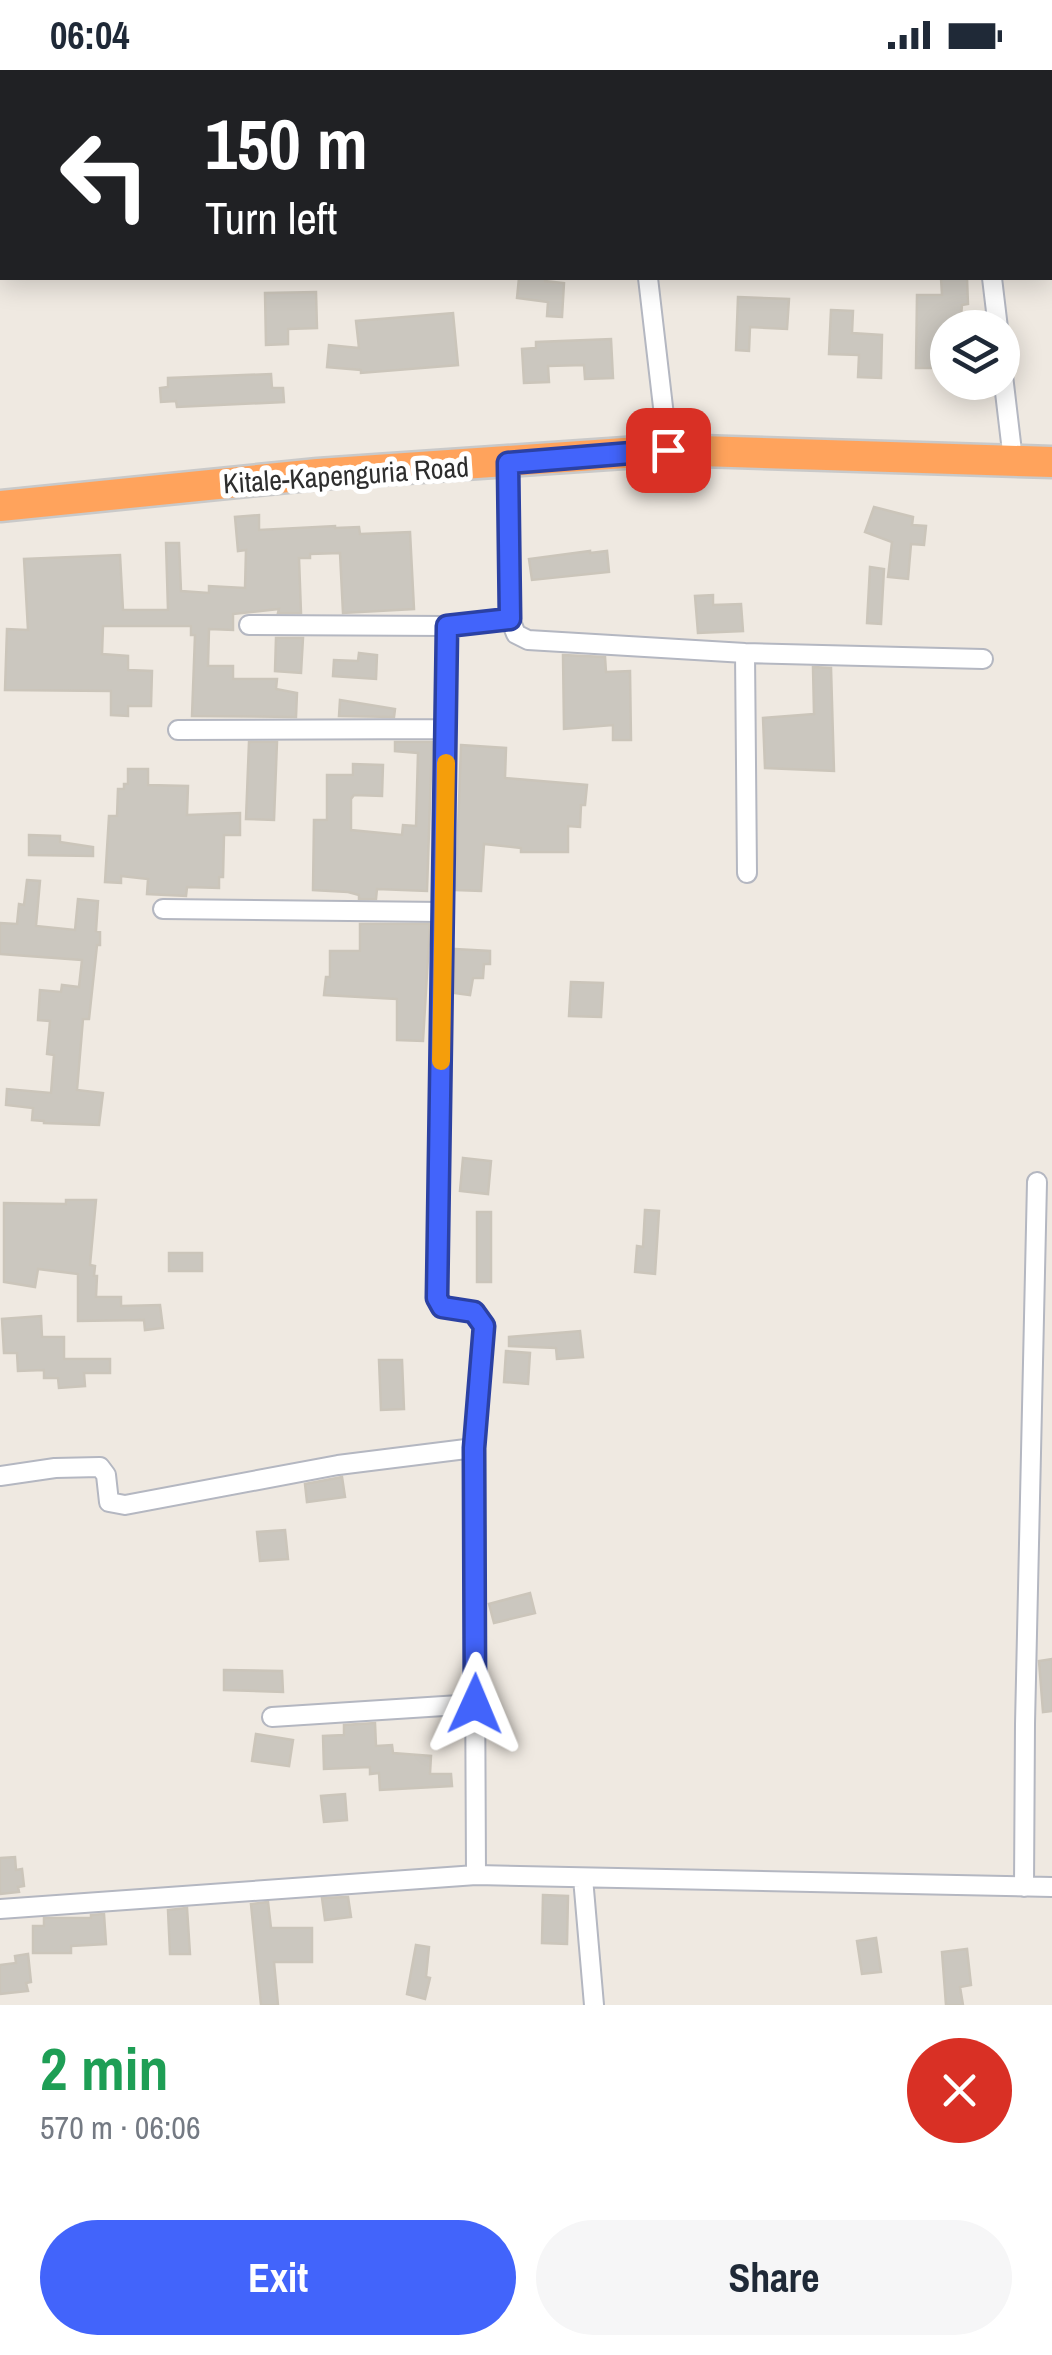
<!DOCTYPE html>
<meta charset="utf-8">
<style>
body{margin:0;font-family:"Archivo Narrow",sans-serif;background:#f6f6f7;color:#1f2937;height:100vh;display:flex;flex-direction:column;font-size:38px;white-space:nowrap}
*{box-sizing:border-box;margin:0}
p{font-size:32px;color:#747a83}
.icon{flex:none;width:55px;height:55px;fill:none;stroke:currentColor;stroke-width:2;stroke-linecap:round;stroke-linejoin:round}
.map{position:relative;height:1935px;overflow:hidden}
.panel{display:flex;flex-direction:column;background:#fff;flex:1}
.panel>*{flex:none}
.guide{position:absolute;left:0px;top:0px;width:1052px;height:210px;box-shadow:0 5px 25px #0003;background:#202124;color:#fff;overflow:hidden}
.buttons{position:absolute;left:930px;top:240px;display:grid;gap:20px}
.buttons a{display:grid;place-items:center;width:90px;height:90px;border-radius:50%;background:#fff;box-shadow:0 5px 25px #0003;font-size:50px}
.pin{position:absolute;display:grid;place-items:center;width:85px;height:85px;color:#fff;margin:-42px;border-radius:20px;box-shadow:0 5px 15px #0006}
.me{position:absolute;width:110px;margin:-55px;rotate:1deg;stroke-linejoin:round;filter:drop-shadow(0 0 8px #0008)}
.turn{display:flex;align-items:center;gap:35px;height:210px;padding:0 40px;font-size:45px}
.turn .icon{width:130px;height:130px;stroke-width:2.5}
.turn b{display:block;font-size:70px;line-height:85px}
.round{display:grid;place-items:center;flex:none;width:105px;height:105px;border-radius:52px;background:#f6f6f7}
.overview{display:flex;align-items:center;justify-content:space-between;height:170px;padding:0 40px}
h1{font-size:60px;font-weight:700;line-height:75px;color:#1e9e55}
.primary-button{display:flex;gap:20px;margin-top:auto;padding:20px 40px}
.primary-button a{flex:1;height:115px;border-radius:60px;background:#4264fb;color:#fff;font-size:40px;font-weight:700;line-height:115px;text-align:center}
.primary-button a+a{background:#f6f6f7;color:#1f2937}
.status{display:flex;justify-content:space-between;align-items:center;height:70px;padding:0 50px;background:#fff;direction:ltr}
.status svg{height:28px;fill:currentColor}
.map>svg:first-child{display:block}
.building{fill:#cbc7bf;stroke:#cbc5ba;stroke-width:2.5}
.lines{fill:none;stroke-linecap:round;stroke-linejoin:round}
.street-casing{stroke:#b4b7c1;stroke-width:22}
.highway-casing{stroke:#c9c9c9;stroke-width:35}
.street{stroke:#fff;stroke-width:18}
.highway{stroke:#ffa35c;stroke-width:30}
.route-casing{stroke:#2b41a3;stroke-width:25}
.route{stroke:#4264fb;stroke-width:18}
.slow{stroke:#f59e0b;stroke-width:18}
.labels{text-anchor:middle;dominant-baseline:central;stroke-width:10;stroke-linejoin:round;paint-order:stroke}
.street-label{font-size:28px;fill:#2e2e2e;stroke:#fff}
</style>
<div class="status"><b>06:04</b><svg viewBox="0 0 49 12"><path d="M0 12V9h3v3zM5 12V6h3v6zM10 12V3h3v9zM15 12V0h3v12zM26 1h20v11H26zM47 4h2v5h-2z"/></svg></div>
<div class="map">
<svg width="1052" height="1935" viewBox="0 0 1052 1935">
<rect width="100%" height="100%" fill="#efe9e1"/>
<!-- building -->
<path class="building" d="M 519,208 L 545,208 L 545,211 L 564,213 L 562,247 L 547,246 L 548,232 L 517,228 Z
M 941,208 L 967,208 L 968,234 L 962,235 L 960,258 L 948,258 L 948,298 L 916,298 L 917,225 L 942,225 Z
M 316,222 L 317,258 L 288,259 L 288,274 L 266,275 L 265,223 Z
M 738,227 L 789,229 L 787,259 L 750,257 L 749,281 L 736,280 Z
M 831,240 L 853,241 L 852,263 L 882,265 L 881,308 L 858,307 L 859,285 L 829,284 Z
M 453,243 L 458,295 L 361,303 L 361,300 L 327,297 L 329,275 L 359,278 L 356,251 Z
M 611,269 L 613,308 L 585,309 L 584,295 L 548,296 L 549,312 L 524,313 L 522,279 L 536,278 L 536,272 Z
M 271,304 L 272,318 L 283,318 L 284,332 L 177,337 L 176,331 L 161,332 L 160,318 L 168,317 L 168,308 Z
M 874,437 L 913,447 L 912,455 L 926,456 L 924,475 L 911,474 L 908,509 L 888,507 L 892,472 L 865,462 Z
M 259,445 L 259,460 L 335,456 L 335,458 L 359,457 L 360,464 L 410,462 L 414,539 L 343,543 L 340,483 L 310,484 L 310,488 L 299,488 L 301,543 L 278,543 L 279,539 L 233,544 L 233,560 L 209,559 L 208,596 L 233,596 L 233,609 L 277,609 L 276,619 L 297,623 L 296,647 L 192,646 L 195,565 L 191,565 L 191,556 L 103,556 L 102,584 L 128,586 L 128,600 L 152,601 L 151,636 L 128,636 L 128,646 L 111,645 L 111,621 L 5,620 L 7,559 L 28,560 L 24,489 L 120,485 L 123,540 L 168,540 L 166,473 L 179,473 L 181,521 L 209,523 L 209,516 L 245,518 L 246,480 L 238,481 L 235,447 Z
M 590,481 L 590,483 L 607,481 L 609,502 L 532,510 L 529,489 Z
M 870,497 L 884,499 L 881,554 L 867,553 Z
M 713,525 L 713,535 L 741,534 L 743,561 L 698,563 L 695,526 Z
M 276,568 L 303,568 L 301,603 L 275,601 Z
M 359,583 L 377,585 L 376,609 L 333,606 L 334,590 L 358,591 Z
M 563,585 L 605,587 L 606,602 L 630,601 L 631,670 L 613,670 L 613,655 L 564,659 Z
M 813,597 L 831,598 L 834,701 L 765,698 L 763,648 L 814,644 Z
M 340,630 L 395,639 L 394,647 L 339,646 Z
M 249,672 L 277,672 L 274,750 L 246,749 Z
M 395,672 L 432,672 L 427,821 L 377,819 L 376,829 L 359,829 L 359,825 L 348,822 L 313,820 L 314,750 L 327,750 L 327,705 L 353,705 L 353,694 L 383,695 L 382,726 L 354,725 L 351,729 L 351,760 L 402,765 L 403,755 L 416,756 L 418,683 L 395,681 Z
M 461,675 L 506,678 L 505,708 L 587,715 L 585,735 L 581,735 L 580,757 L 568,756 L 568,782 L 521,782 L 521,778 L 484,774 L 481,821 L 456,820 Z
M 128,699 L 148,699 L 148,715 L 188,716 L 187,745 L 240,743 L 240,765 L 224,765 L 223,807 L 219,807 L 219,818 L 187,817 L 186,826 L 147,824 L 148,809 L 121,806 L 121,813 L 105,812 L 109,746 L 117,746 L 118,719 L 124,719 L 124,714 L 128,714 Z
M 29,765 L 60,766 L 60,772 L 93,777 L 93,786 L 29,785 Z
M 27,810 L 40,811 L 36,856 L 75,860 L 78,829 L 98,831 L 96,861 L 100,862 L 100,875 L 97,875 L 89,949 L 83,949 L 77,1020 L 103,1023 L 99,1055 L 44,1053 L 44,1051 L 32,1050 L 33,1038 L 6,1035 L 7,1019 L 51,1023 L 54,985 L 47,984 L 50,951 L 38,950 L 40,920 L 61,922 L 62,915 L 79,917 L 82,890 L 0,884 L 0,853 L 17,854 L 19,834 L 24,835 Z
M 360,854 L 430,854 L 423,971 L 397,970 L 397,929 L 324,925 L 326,907 L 330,907 L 330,881 L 360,881 Z
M 455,879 L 490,881 L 490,894 L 484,894 L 483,908 L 473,908 L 470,925 L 454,923 Z
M 571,912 L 603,913 L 601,947 L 569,946 Z
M 463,1088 L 491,1091 L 488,1124 L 460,1121 Z
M 66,1130 L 96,1130 L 90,1195 L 95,1196 L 94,1206 L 97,1206 L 96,1227 L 121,1227 L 121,1236 L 160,1235 L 163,1258 L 145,1260 L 144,1250 L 78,1251 L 78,1204 L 38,1199 L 35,1217 L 4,1212 L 4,1133 L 66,1134 Z
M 645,1140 L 659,1141 L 655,1204 L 635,1202 L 637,1176 L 643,1177 Z
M 477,1142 L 491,1142 L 491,1212 L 477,1212 Z
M 169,1183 L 202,1183 L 202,1201 L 169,1201 Z
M 41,1246 L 42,1267 L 64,1267 L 64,1289 L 110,1289 L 110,1303 L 84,1303 L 85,1316 L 59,1318 L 58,1308 L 44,1308 L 44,1300 L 18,1301 L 17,1283 L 4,1283 L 2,1249 Z
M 580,1261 L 583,1287 L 557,1289 L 556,1278 L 509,1276 L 509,1267 Z
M 506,1281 L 530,1283 L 528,1314 L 504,1312 Z
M 379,1290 L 402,1290 L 404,1339 L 381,1340 Z
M 342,1407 L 345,1427 L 307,1432 L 305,1414 Z
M 285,1460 L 288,1489 L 260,1491 L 257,1462 Z
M 530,1523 L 535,1543 L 494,1553 L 489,1534 Z
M 1052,1589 L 1052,1641 L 1043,1642 L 1039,1591 Z
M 224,1600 L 282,1601 L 283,1622 L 224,1620 Z
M 375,1653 L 376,1676 L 392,1675 L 393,1683 L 431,1686 L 430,1704 L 451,1704 L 452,1716 L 380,1720 L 379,1703 L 370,1704 L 370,1697 L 324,1699 L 323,1666 L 344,1665 L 344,1655 Z
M 256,1664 L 293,1670 L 289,1696 L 252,1691 Z
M 345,1724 L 347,1750 L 324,1752 L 321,1726 Z
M 15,1787 L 16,1800 L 22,1799 L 24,1816 L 18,1817 L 19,1822 L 0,1824 L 0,1788 Z
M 543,1825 L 568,1826 L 567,1874 L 542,1873 Z
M 348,1827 L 351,1847 L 325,1850 L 322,1828 Z
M 268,1832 L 271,1858 L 312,1858 L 312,1892 L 274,1892 L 278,1935 L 261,1935 L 251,1834 Z
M 187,1838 L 190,1884 L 170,1884 L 168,1840 Z
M 104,1844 L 106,1874 L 71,1876 L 71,1883 L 33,1883 L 33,1856 L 44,1856 L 44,1848 L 91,1848 L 91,1845 Z
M 876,1868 L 881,1902 L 862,1904 L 857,1871 Z
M 416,1875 L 429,1877 L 426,1907 L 430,1908 L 425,1929 L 407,1924 Z
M 967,1879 L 971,1915 L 960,1917 L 963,1935 L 946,1935 L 942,1882 Z
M 28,1884 L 31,1912 L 26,1913 L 28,1921 L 0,1924 L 0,1895 L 16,1893 L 15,1886 Z"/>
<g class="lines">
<!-- street casing -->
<g class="street-casing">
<path id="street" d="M 624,0 L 625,2
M 648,208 L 668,380
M 992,208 L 998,258
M 1002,297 L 1013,390
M 508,393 L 510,549 L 516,564 L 528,570 L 745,583 L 983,589
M 249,555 L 447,556 L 510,549
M 447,556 L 437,1228 L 442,1237 L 474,1242 L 484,1255 L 474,1378 L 476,1805
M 745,583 L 747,803
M 178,660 L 446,659
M 163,839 L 443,842
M 0,1406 L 55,1398 L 100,1397 L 106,1405 L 109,1432 L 125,1435 L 338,1395 L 474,1378
M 272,1647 L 475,1634
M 583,1808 L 594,1935
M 1024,1817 L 1025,1654 L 1037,1112
M 0,1839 L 476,1805 L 1052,1817"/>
</g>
<!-- highway casing -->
<g class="highway-casing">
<path id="highway" d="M 0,436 L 318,404 L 668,380 L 1052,392"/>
</g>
<!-- street -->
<use href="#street" class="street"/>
<!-- highway -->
<use href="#highway" class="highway"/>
</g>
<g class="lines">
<!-- route casing -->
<g class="route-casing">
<path id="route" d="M 475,1634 L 474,1378 L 484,1256 L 474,1242 L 442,1237 L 437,1228 L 447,556 L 510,549 L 508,393 L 668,380"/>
</g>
<!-- route -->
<use href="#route" class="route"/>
<!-- slow -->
<path class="slow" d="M 441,991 L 446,693"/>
</g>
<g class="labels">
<!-- street labels -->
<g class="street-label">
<text transform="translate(346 405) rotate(-4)">Kitale-Kapenguria Road</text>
</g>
</g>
</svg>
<div class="buttons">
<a><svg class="icon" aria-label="layers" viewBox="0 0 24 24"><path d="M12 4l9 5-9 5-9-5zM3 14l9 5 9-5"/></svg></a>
</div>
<div class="pin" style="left:668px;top:380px;background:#d93025"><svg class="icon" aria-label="arrive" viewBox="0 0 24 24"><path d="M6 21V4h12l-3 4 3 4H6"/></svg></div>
<svg class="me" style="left:475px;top:1634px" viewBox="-20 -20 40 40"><path d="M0-17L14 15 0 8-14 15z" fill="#4264fb" stroke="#fff" stroke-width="4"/></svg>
<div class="guide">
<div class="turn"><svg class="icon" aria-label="left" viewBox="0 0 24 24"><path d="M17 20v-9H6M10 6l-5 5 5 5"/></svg><div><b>150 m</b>Turn left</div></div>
</div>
</div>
<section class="panel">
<div class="overview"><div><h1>2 min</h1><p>570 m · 06:06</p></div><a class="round" style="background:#d93025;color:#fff"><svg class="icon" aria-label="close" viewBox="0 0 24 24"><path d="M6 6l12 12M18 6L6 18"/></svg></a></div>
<div class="primary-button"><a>Exit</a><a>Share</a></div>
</section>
